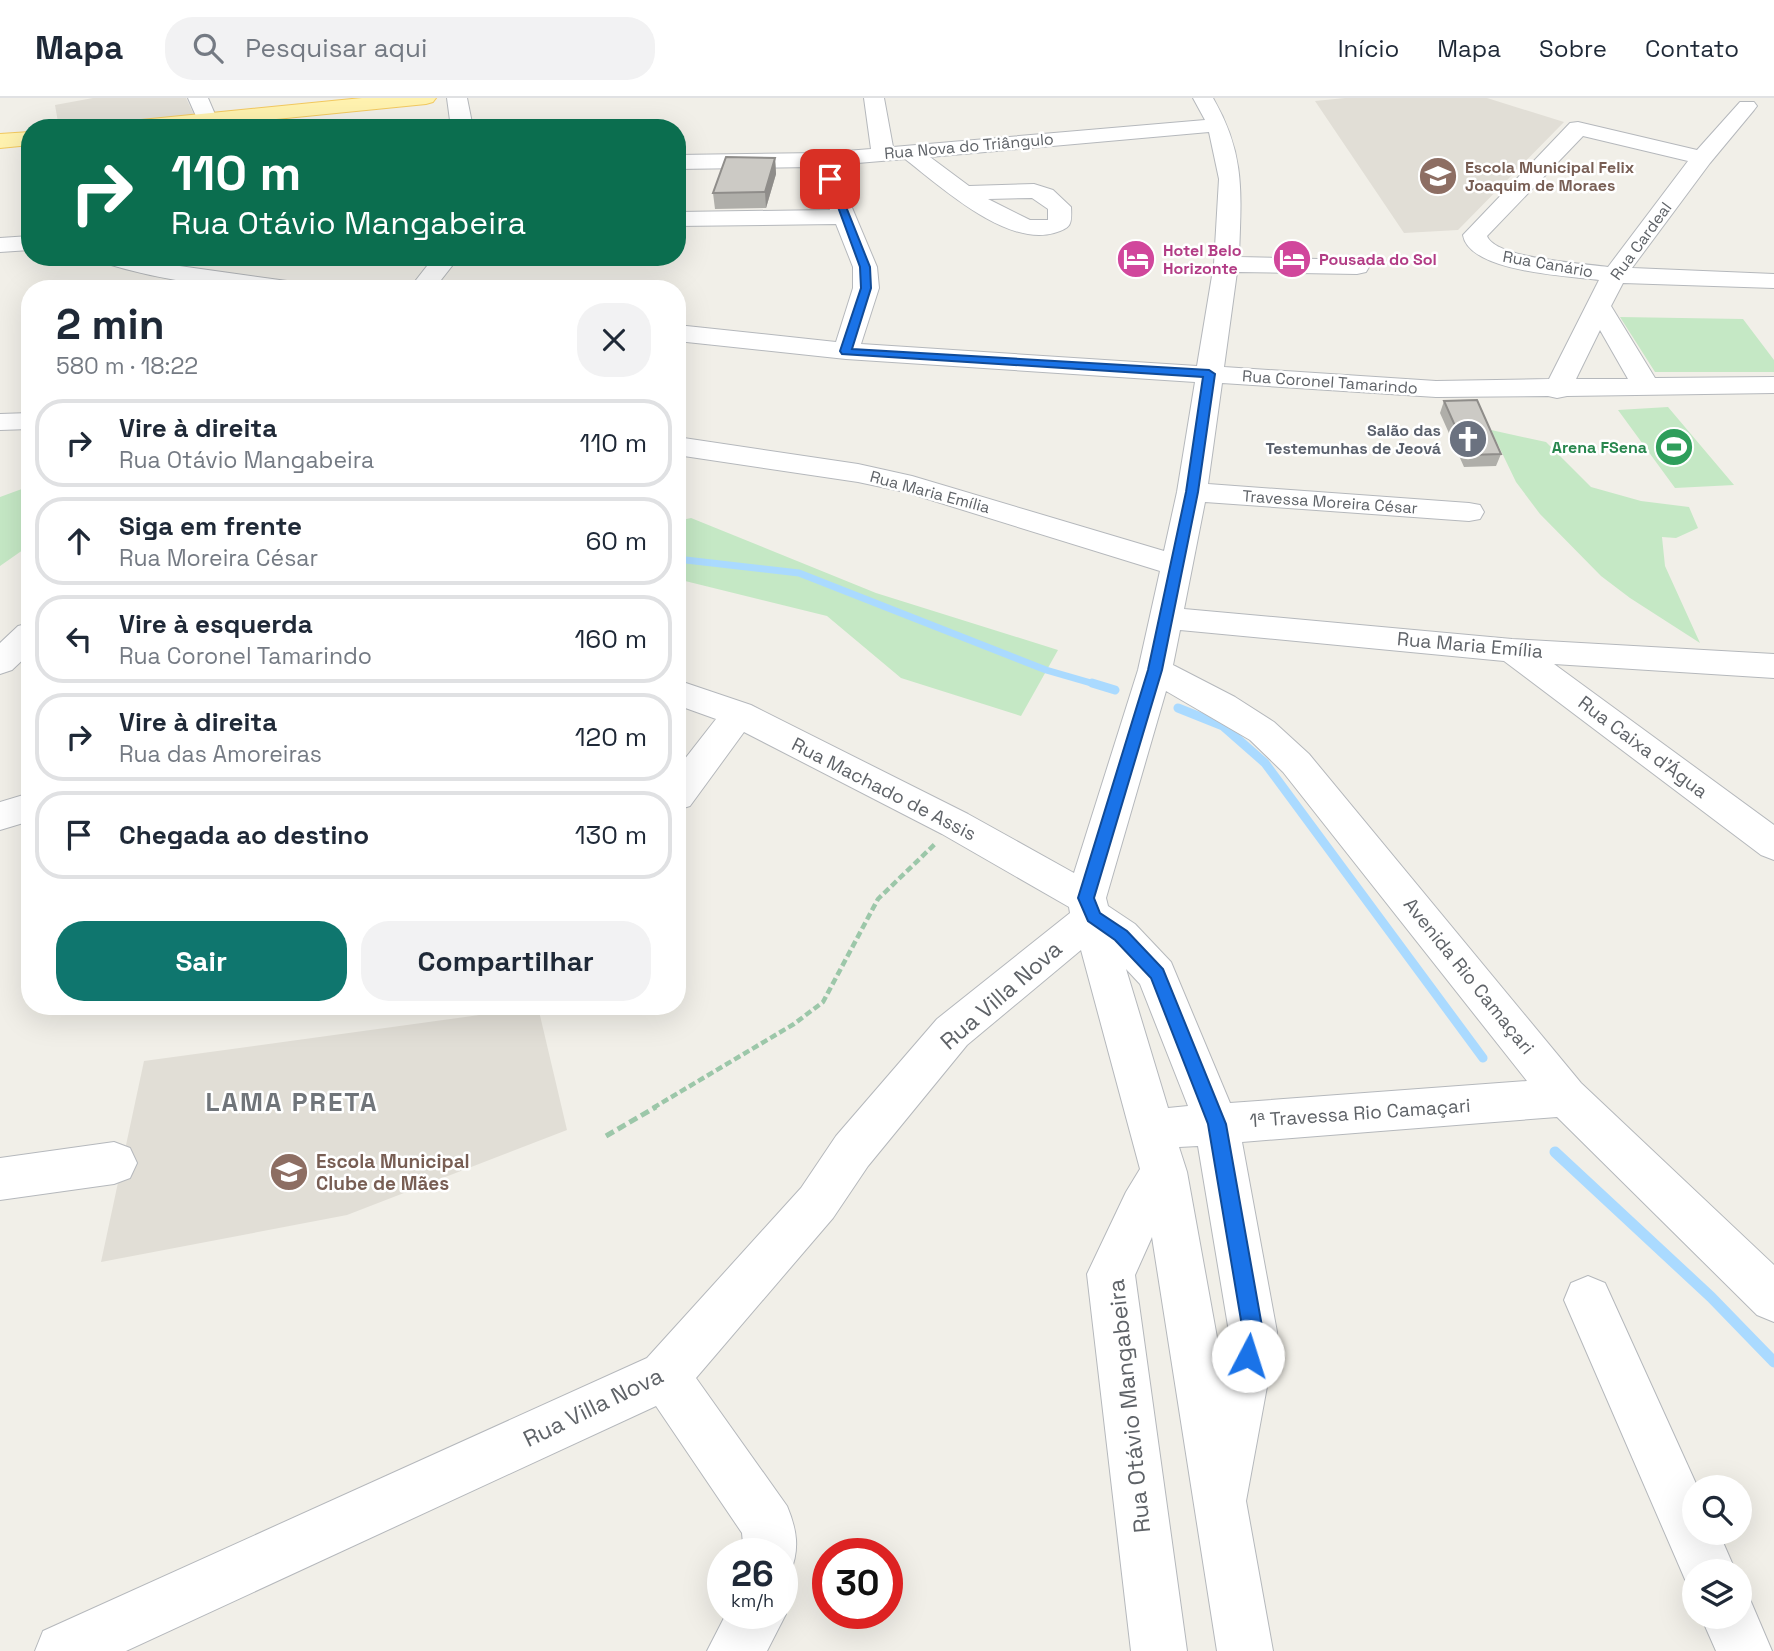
<!DOCTYPE html>
<html lang="pt">
<meta charset="utf-8">
<style>
body{margin:0;font-family:"Space Grotesk",sans-serif;background:#f2f2f3;color:#1f2937;height:100vh;display:flex;flex-direction:column;font-size:26px;white-space:nowrap}
*{box-sizing:border-box;margin:0}
p{font-size:23px;color:#747a83}
.icon{flex:none;width:38px;height:38px;fill:none;stroke:currentColor;stroke-width:2;stroke-linecap:round;stroke-linejoin:round}
.map{position:relative;flex:1;overflow:hidden}
.panel{position:absolute;left:21px;top:182px;width:665px;height:735px;display:flex;flex-direction:column;background:#fff;border-radius:28px;box-shadow:0 7px 28px #0002}
.panel>*{flex:none}
.guide{position:absolute;left:21px;top:21px;width:665px;height:147px;border-radius:28px;box-shadow:0 7px 28px #0002;background:#0b6e4f;color:#fff;overflow:hidden}
.tools{position:absolute;left:1682px;top:1377px;display:grid;gap:14px}
.tools a{display:grid;place-items:center;width:70px;height:70px;border-radius:50%;background:#fff;box-shadow:0 7px 28px #0002;font-size:35px}
.speed{position:absolute;left:707px;top:1440px;display:flex;gap:14px;font-size:35px;font-weight:700;text-align:center}
.speed>*{display:grid;place-content:center;width:91px;height:91px;border-radius:50%;background:#fff;box-shadow:0 7px 28px #0002;line-height:1}
.speed small{font-size:18px;font-weight:400}
.speed .limit{border:10px solid #d22;background:#fff;color:#111}
.pin{position:absolute;display:grid;place-items:center;width:60px;height:60px;color:#fff;margin:-30px;border-radius:14px;box-shadow:0 4px 10px #0006}
.me{position:absolute;width:77px;margin:-38px;rotate:5deg;stroke-linejoin:round;filter:drop-shadow(0 0 5px #0008)}
.turn{display:flex;align-items:center;gap:24px;height:147px;padding:0 35px;font-size:32px}
.turn .icon{width:91px;height:91px;stroke-width:2.5}
.turn b{display:block;font-size:49px;line-height:60px}
.round{display:grid;place-items:center;flex:none;width:74px;height:74px;border-radius:28px;background:#f2f2f3}
.head{display:flex;align-items:center;justify-content:space-between;height:119px;padding:0 35px}
h1{font-size:42px;font-weight:700;line-height:52px}
.primary-button{display:flex;gap:14px;margin-top:auto;padding:14px 35px}
.primary-button a{flex:1;height:80px;border-radius:28px;background:#0f766e;color:#fff;font-size:28px;font-weight:700;line-height:80px;text-align:center}
.primary-button a+a{background:#f2f2f3;color:#1f2937}
ul{padding:0;list-style:none}
li{display:flex;align-items:center;gap:21px;height:88px;margin:0 14px 10px;padding:0 21px;border:4px solid #e0e1e3;border-radius:28px}
li div{flex:1}
li b{display:block;font-size:26px}
li em{font-style:normal}
header{display:flex;align-items:center;gap:42px;box-sizing:border-box;height:98px;padding:0 35px;background:#fff;border-bottom:2px solid #e0e1e3}
header strong{font-size:33px}
nav{display:flex;gap:38px;margin-inline-start:auto;font-size:24px}
.search{width:490px;height:63px;background:#f2f2f3;display:flex;align-items:center;gap:18px;box-sizing:border-box;padding:0 24px;border-radius:28px;color:#747a83;font-size:26px}
.map>svg:first-child{display:block}
.education{fill:#e1ded6}
.green{fill:#c5e8c5}
.lines{fill:none;stroke-linecap:round;stroke-linejoin:round}
.stream-far2{stroke:#aadaff;stroke-width:7}
.stream-far1{stroke:#aadaff;stroke-width:9}
.stream{stroke:#aadaff;stroke-width:11}
.minor-casing{stroke:#b5b8bc;stroke-width:2}
.major-casing{stroke:#f2c960;stroke-width:2}
.path-far1{stroke:#9cc7a9;stroke-width:4.5;stroke-dasharray:7 3.5;stroke-linecap:butt}
.path{stroke:#9cc7a9;stroke-width:5;stroke-dasharray:9 4.5;stroke-linecap:butt}
.minor{fill:#fff;fill-rule:evenodd}
.major{fill:#fff2af;fill-rule:evenodd}
.wall{fill:#afaea9}
.shaded-wall{fill:#8f8d8a}
.building{fill:#cccac5;stroke:#8f8d8a;stroke-width:2}
.route{fill:#1a73e8;stroke:#114b97;stroke-width:2}
.labels{text-anchor:middle;dominant-baseline:central;stroke-width:5;stroke-linejoin:round;paint-order:stroke}
.far-street-label{font-size:16px;fill:#5f6368;stroke:#fff}
.far-education-label{font-size:16px;font-weight:bold;fill:#785e54;stroke:#fff;text-anchor:start}
.far-hotel-label{font-size:16px;font-weight:bold;fill:#b23c85;stroke:#fff;text-anchor:start}
.far-worship-label{font-size:16px;font-weight:bold;fill:#5b616d;stroke:#fff;text-anchor:end}
.far-leisure-label{font-size:16px;font-weight:bold;fill:#27864d;stroke:#fff;text-anchor:end}
.street-label{font-size:19px;fill:#5f6368;stroke:#fff}
.education-label{font-size:19px;font-weight:bold;fill:#785e54;stroke:#fff;text-anchor:start}
.near-street-label{font-size:23px;fill:#5f6368;stroke:#fff}
.district-label{font-size:26px;font-weight:bold;letter-spacing:2px;fill:#70757a;stroke:#fff}
</style>
<header>
<strong>Mapa</strong>
<div class="search"><svg class="icon" aria-label="search" viewBox="0 0 24 24"><circle cx="10" cy="10" r="6"/><path d="M15 15l6 6"/></svg>Pesquisar aqui</div>
<nav><a>Início</a><a>Mapa</a><a>Sobre</a><a>Contato</a></nav>
</header>
<div class="map">
<svg width="1774" height="1553" viewBox="0 0 1774 1553">
<rect width="100%" height="100%" fill="#f1efe8"/>
<!-- education -->
<path class="education" d="M 93,0 L 186,0 L 194,17 L 59,30 L 55,7 Z
M 1345,0 L 1487,0 L 1564,24 L 1458,132 L 1404,135 L 1315,3 Z
M 538,909 L 567,1032 L 347,1117 L 101,1164 L 144,963 Z"/>
<!-- green -->
<path class="green" d="M 1620,219 L 1743,221 L 1774,262 L 1774,274 L 1655,274 Z
M 1668,309 L 1734,387 L 1675,390 L 1618,312 Z
M 1491,332 L 1546,344 L 1591,389 L 1641,403 L 1689,409 L 1698,430 L 1676,440 L 1662,439 L 1665,468 L 1700,545 L 1630,500 L 1601,478 L 1540,416 L 1516,384 Z
M 30,388 L 30,447 L 0,468 L 0,399 Z
M 691,420 L 876,495 L 1058,552 L 1021,618 L 901,580 L 827,518 L 677,481 L 677,423 Z"/>
<g class="lines">
<!-- stream-far2 -->
<path class="stream-far2" d="M 677,461 L 799,475 L 1046,572 L 1098,587"/>
<!-- stream-far1 -->
<path class="stream-far1" d="M 1092,585 L 1115,592
M 1178,610 L 1223,628 L 1265,665 L 1483,960"/>
<!-- stream -->
<path class="stream" d="M 1555,1054 L 1711,1199 L 1774,1264"/>
<!-- minor casing -->
<g class="minor-casing">
<path id="minor" d="M 188,0 L 208,0 L 217,21 L 213,25 L 199,25 Z
M 447,0 L 467,0 L 473,30 L 451,30 Z
M 864,0 L 884,0 L 893,49 L 1205,22 L 1193,0 L 1213,0 C 1246,57 1241,96 1239,159 L 1357,162 L 1366,164 L 1369,169 L 1366,174 L 1357,176 L 1237,174 L 1224,269 L 1436,283 L 1549,281 L 1599,182 C 1568,178 1469,174 1463,137 L 1570,25 L 1578,24 L 1697,52 L 1740,4 L 1754,4 L 1757,8 L 1754,12 L 1710,65 L 1632,170 L 1774,176 L 1774,190 L 1623,185 L 1611,208 L 1655,280 L 1774,279 L 1774,295 L 1567,298 L 1557,300 L 1548,298 L 1436,299 L 1222,285 L 1208,386 L 1469,405 L 1480,407 L 1484,414 L 1480,421 L 1469,423 L 1205,404 L 1184,511 L 1512,541 L 1774,556 L 1774,580 L 1554,566 L 1774,727 L 1774,762 L 1761,757 L 1504,563 L 1180,532 L 1173,567 L 1235,599 L 1274,624 L 1309,656 L 1581,985 L 1774,1167 L 1774,1224 L 1757,1217 L 1557,1019 L 1242,1044 L 1277,1234 L 1246,1403 L 1273,1553 L 1217,1553 L 1152,1139 L 1135,1177 L 1187,1553 L 1131,1553 L 1087,1176 L 1126,1094 L 1140,1071 L 1081,852 L 967,947 L 868,1068 L 833,1120 L 696,1280 L 787,1408 C 797,1432 800,1451 790,1475 L 782,1478 L 782,1456 L 744,1456 L 742,1435 L 656,1308 L 126,1553 L 35,1553 L 43,1533 L 647,1260 L 801,1090 L 836,1038 L 937,921 L 1070,815 L 1069,809 L 942,736 L 744,634 L 690,708 L 677,712 L 677,671 L 716,621 L 677,607 L 677,582 L 751,607 L 968,716 L 1074,775 L 1138,572 L 1160,473 L 905,394 L 858,384 L 677,357 L 677,339 L 858,366 L 912,378 L 1164,453 L 1177,394 L 1195,284 L 846,261 L 677,243 L 677,227 L 836,244 L 853,190 L 853,169 L 836,126 L 677,128 L 677,114 L 830,112 L 813,69 L 677,71 L 677,57 L 821,55 L 871,51 ZM 1209,34 L 1219,81 L 1214,166 L 1197,268 L 861,246 L 879,190 L 877,169 L 834,67 L 905,61 C 940,88 1006,149 1054,135 C 1071,130 1072,127 1071,109 L 1053,92 L 1034,86 L 969,88 L 930,59 ZM 1583,38 L 1688,63 L 1608,169 C 1583,165 1496,161 1487,138 ZM 1032,100 L 1048,111 L 1048,122 L 1030,122 L 988,101 ZM 1600,232 L 1628,281 L 1576,281 ZM 1166,593 L 1250,642 L 1283,674 L 1527,983 L 1230,1005 L 1171,864 L 1135,826 L 1108,808 L 1106,800 ZM 1126,871 L 1140,886 L 1188,1008 L 1168,1010 ZM 1198,1048 L 1229,1234 L 1222,1267 L 1187,1074 L 1179,1049 Z
M 30,138 L 30,152 L 0,154 L 0,140 Z
M 98,159 L 136,159 L 151,164 L 287,183 L 296,186 L 299,191 C 230,191 168,185 101,164 Z
M 434,159 L 459,159 L 434,191 L 409,191 Z
M 30,315 L 30,331 L 0,332 L 0,316 Z
M 30,525 L 30,555 L 12,572 L 0,576 L 0,545 L 18,528 Z
M 30,695 L 30,723 L 0,732 L 0,704 Z
M 114,1044 L 130,1050 L 137,1065 L 130,1080 L 114,1086 L 0,1102 L 0,1060 Z
M 1588,1178 L 1605,1185 L 1698,1390 L 1694,1390 L 1694,1435 L 1719,1435 L 1736,1474 L 1694,1474 L 1694,1495 L 1690,1493 L 1564,1202 L 1571,1185 Z
M 1740,1496 L 1749,1499 L 1772,1553 L 1716,1553 L 1701,1519 L 1740,1519 Z
M 782,1508 L 786,1516 L 767,1553 L 707,1553 L 726,1516 L 782,1516 Z"/>
</g>
<!-- major casing -->
<g class="major-casing">
<path id="major" d="M 362,0 L 436,0 L 433,4 L 426,6 L 188,30 L 110,30 L 113,25 L 121,24 Z
M 30,34 L 30,47 L 0,50 L 0,36 Z"/>
</g>
<!-- path-far1 -->
<path class="path-far1" d="M 653,1010 L 794,926 L 823,904 L 878,801 L 935,746"/>
<!-- path -->
<path class="path" d="M 606,1038 L 656,1009"/>
<!-- minor -->
<use href="#minor" class="minor"/>
<!-- major -->
<use href="#major" class="major"/>
</g>
<!-- wall -->
<path class="wall" d="M 775,60 L 776,76 L 766,110 L 715,111 L 713,95 Z
M 1444,303 L 1501,356 L 1496,368 L 1464,369 L 1440,315 Z"/>
<!-- shaded-wall -->
<path class="shaded-wall" d="M 775,60 L 776,76 L 766,110 L 765,94 Z"/>
<!-- building -->
<path class="building" d="M 726,59 L 775,60 L 765,94 L 713,95 Z
M 1477,302 L 1501,356 L 1468,357 L 1444,303 Z"/>
<!-- route -->
<path class="route" d="M 827,79 L 835,81 L 870,169 L 871,190 L 852,251 L 1209,272 L 1215,276 L 1198,394 L 1162,572 L 1094,800 L 1100,815 L 1127,833 L 1163,871 L 1226,1026 L 1263,1234 L 1256,1265 L 1248,1268 L 1241,1265 L 1238,1258 L 1243,1234 L 1208,1026 L 1151,880 L 1115,842 L 1088,823 L 1078,800 L 1148,572 L 1186,394 L 1203,279 L 842,256 L 840,253 L 861,190 L 860,169 Z"/>
<!-- icons -->
<defs>
<g id="school-disc" transform="scale(2.0125)"><circle r="9.5" fill="#8d6e63" stroke="#fff"/><path d="M0-5L7-2L0 1L-7-2ZM-4 1L0 2.5L4 1V4Q0 6-4 4Z" fill="#fff"/></g>
<g id="hotel-disc" transform="scale(2.0125)"><circle r="9.5" fill="#d1479c" stroke="#fff"/><path d="M-6-4.5h1.5V1H6V5H4.5V3h-9V5H-6ZM-4 0a1.8 1.8 0 1 1 3.6 0ZM.5 0V-2.5h3Q6-2.5 6 0Z" fill="#fff"/></g>
<g id="church-disc" transform="scale(2.0125)"><circle r="9.5" fill="#6b7280" stroke="#fff"/><path d="M-1.2-6h2.4v3.5h3.3v2.4h-3.3V6h-2.4V-.1h-3.3v-2.4h3.3Z" fill="#fff"/></g>
<g id="stadium-disc" transform="scale(2.0125)"><circle r="9.5" fill="#2e9e5b" stroke="#fff"/><path d="M0-5a6.5 5 0 1 0 0 10a6.5 5 0 1 0 0-10ZM-3.5-1.8h7v3.6h-7Z" fill="#fff"/></g>
</defs>
<g fill-rule="evenodd">
<use href="#school-disc" x="1438" y="78"/>
<use href="#hotel-disc" x="1136" y="161"/>
<use href="#hotel-disc" x="1292" y="161"/>
<use href="#church-disc" x="1468" y="341"/>
<use href="#stadium-disc" x="1674" y="349"/>
<use href="#school-disc" x="289" y="1074"/>
</g>
<g class="labels">
<!-- far-street labels -->
<g class="far-street-label">
<text transform="translate(969 48) rotate(-5)">Rua Nova do Triângulo</text>
<text transform="translate(1641 143) rotate(-54)">Rua Cardeal</text>
<text transform="translate(1548 166) rotate(10)">Rua Canário</text>
<text transform="translate(1330 284) rotate(4)">Rua Coronel Tamarindo</text>
<text transform="translate(930 394) rotate(15)">Rua Maria Emília</text>
<text transform="translate(1330 404) rotate(4)">Travessa Moreira César</text>
</g>
<!-- far-education labels -->
<g class="far-education-label">
<text x="1465" y="69">Escola Municipal Felix<tspan x="1465" dy="18">Joaquim de Moraes</tspan></text>
</g>
<!-- far-hotel labels -->
<g class="far-hotel-label">
<text x="1163" y="152">Hotel Belo<tspan x="1163" dy="18">Horizonte</tspan></text>
<text x="1319" y="161">Pousada do Sol</text>
</g>
<!-- far-worship labels -->
<g class="far-worship-label">
<text x="1441" y="332">Salão das<tspan x="1441" dy="18">Testemunhas de Jeová</tspan></text>
</g>
<!-- far-leisure labels -->
<g class="far-leisure-label">
<text x="1647" y="349">Arena FSena</text>
</g>
<!-- street labels -->
<g class="street-label">
<text transform="translate(1470 547) rotate(5)">Rua Maria Emília</text>
<text transform="translate(1643 649) rotate(37)">Rua Caixa d'Água</text>
<text transform="translate(884 691) rotate(27)">Rua Machado de Assis</text>
<text transform="translate(1469 878) rotate(51)">Avenida Rio Camaçari</text>
<text transform="translate(1360 1015) rotate(-4)">1ª Travessa Rio Camaçari</text>
</g>
<!-- education labels -->
<g class="education-label">
<text x="316" y="1063">Escola Municipal<tspan x="316" dy="22">Clube de Mães</tspan></text>
</g>
<!-- near-street labels -->
<g class="near-street-label">
<text transform="translate(1001 897) rotate(-41)">Rua Villa Nova</text>
<text transform="translate(1129 1308) rotate(-96)">Rua Otávio Mangabeira</text>
<text transform="translate(593 1309) rotate(-26)">Rua Villa Nova</text>
</g>
<!-- district labels -->
<g class="district-label">
<text x="292" y="1004">LAMA PRETA</text>
</g>
</g>
</svg>
<div class="tools">
<a><svg class="icon" aria-label="search" viewBox="0 0 24 24"><circle cx="10" cy="10" r="6"/><path d="M15 15l6 6"/></svg></a>
<a><svg class="icon" aria-label="layers" viewBox="0 0 24 24"><path d="M12 4l9 5-9 5-9-5zM3 14l9 5 9-5"/></svg></a>
</div>
<div class="speed"><div>26<small>km/h</small></div><div class="limit">30</div></div>
<div class="pin" style="left:830px;top:81px;background:#d93025"><svg class="icon" aria-label="arrive" viewBox="0 0 24 24"><path d="M6 21V4h12l-3 4 3 4H6"/></svg></div>
<svg class="me" style="left:1248px;top:1258px" viewBox="-20 -20 40 40"><circle r="19" fill="#fff"/><path d="M0-13L10 11 0 6-10 11z" fill="#1a73e8"/></svg>
<div class="guide">
<div class="turn"><svg class="icon" aria-label="right" viewBox="0 0 24 24"><path d="M7 20v-9h11M14 6l5 5-5 5"/></svg><div><b>110 m</b>Rua Otávio Mangabeira</div></div>
</div>
<section class="panel">
<div class="head"><div><h1>2 min</h1><p>580 m · 18:22</p></div><a class="round"><svg class="icon" aria-label="close" viewBox="0 0 24 24"><path d="M6 6l12 12M18 6L6 18"/></svg></a></div>
<ul>
<li><svg class="icon" aria-label="right" viewBox="0 0 24 24"><path d="M7 20v-9h11M14 6l5 5-5 5"/></svg><div><b>Vire à direita</b><p>Rua Otávio Mangabeira</p></div><em>110 m</em></li>
<li><svg class="icon" aria-label="ahead" viewBox="0 0 24 24"><path d="M12 20V5M6 11l6-6 6 6"/></svg><div><b>Siga em frente</b><p>Rua Moreira César</p></div><em>60 m</em></li>
<li><svg class="icon" aria-label="left" viewBox="0 0 24 24"><path d="M17 20v-9H6M10 6l-5 5 5 5"/></svg><div><b>Vire à esquerda</b><p>Rua Coronel Tamarindo</p></div><em>160 m</em></li>
<li><svg class="icon" aria-label="right" viewBox="0 0 24 24"><path d="M7 20v-9h11M14 6l5 5-5 5"/></svg><div><b>Vire à direita</b><p>Rua das Amoreiras</p></div><em>120 m</em></li>
<li><svg class="icon" aria-label="arrive" viewBox="0 0 24 24"><path d="M6 21V4h12l-3 4 3 4H6"/></svg><div><b>Chegada ao destino</b></div><em>130 m</em></li>
</ul>
<div class="primary-button"><a>Sair</a><a>Compartilhar</a></div>
</section>
</div>
